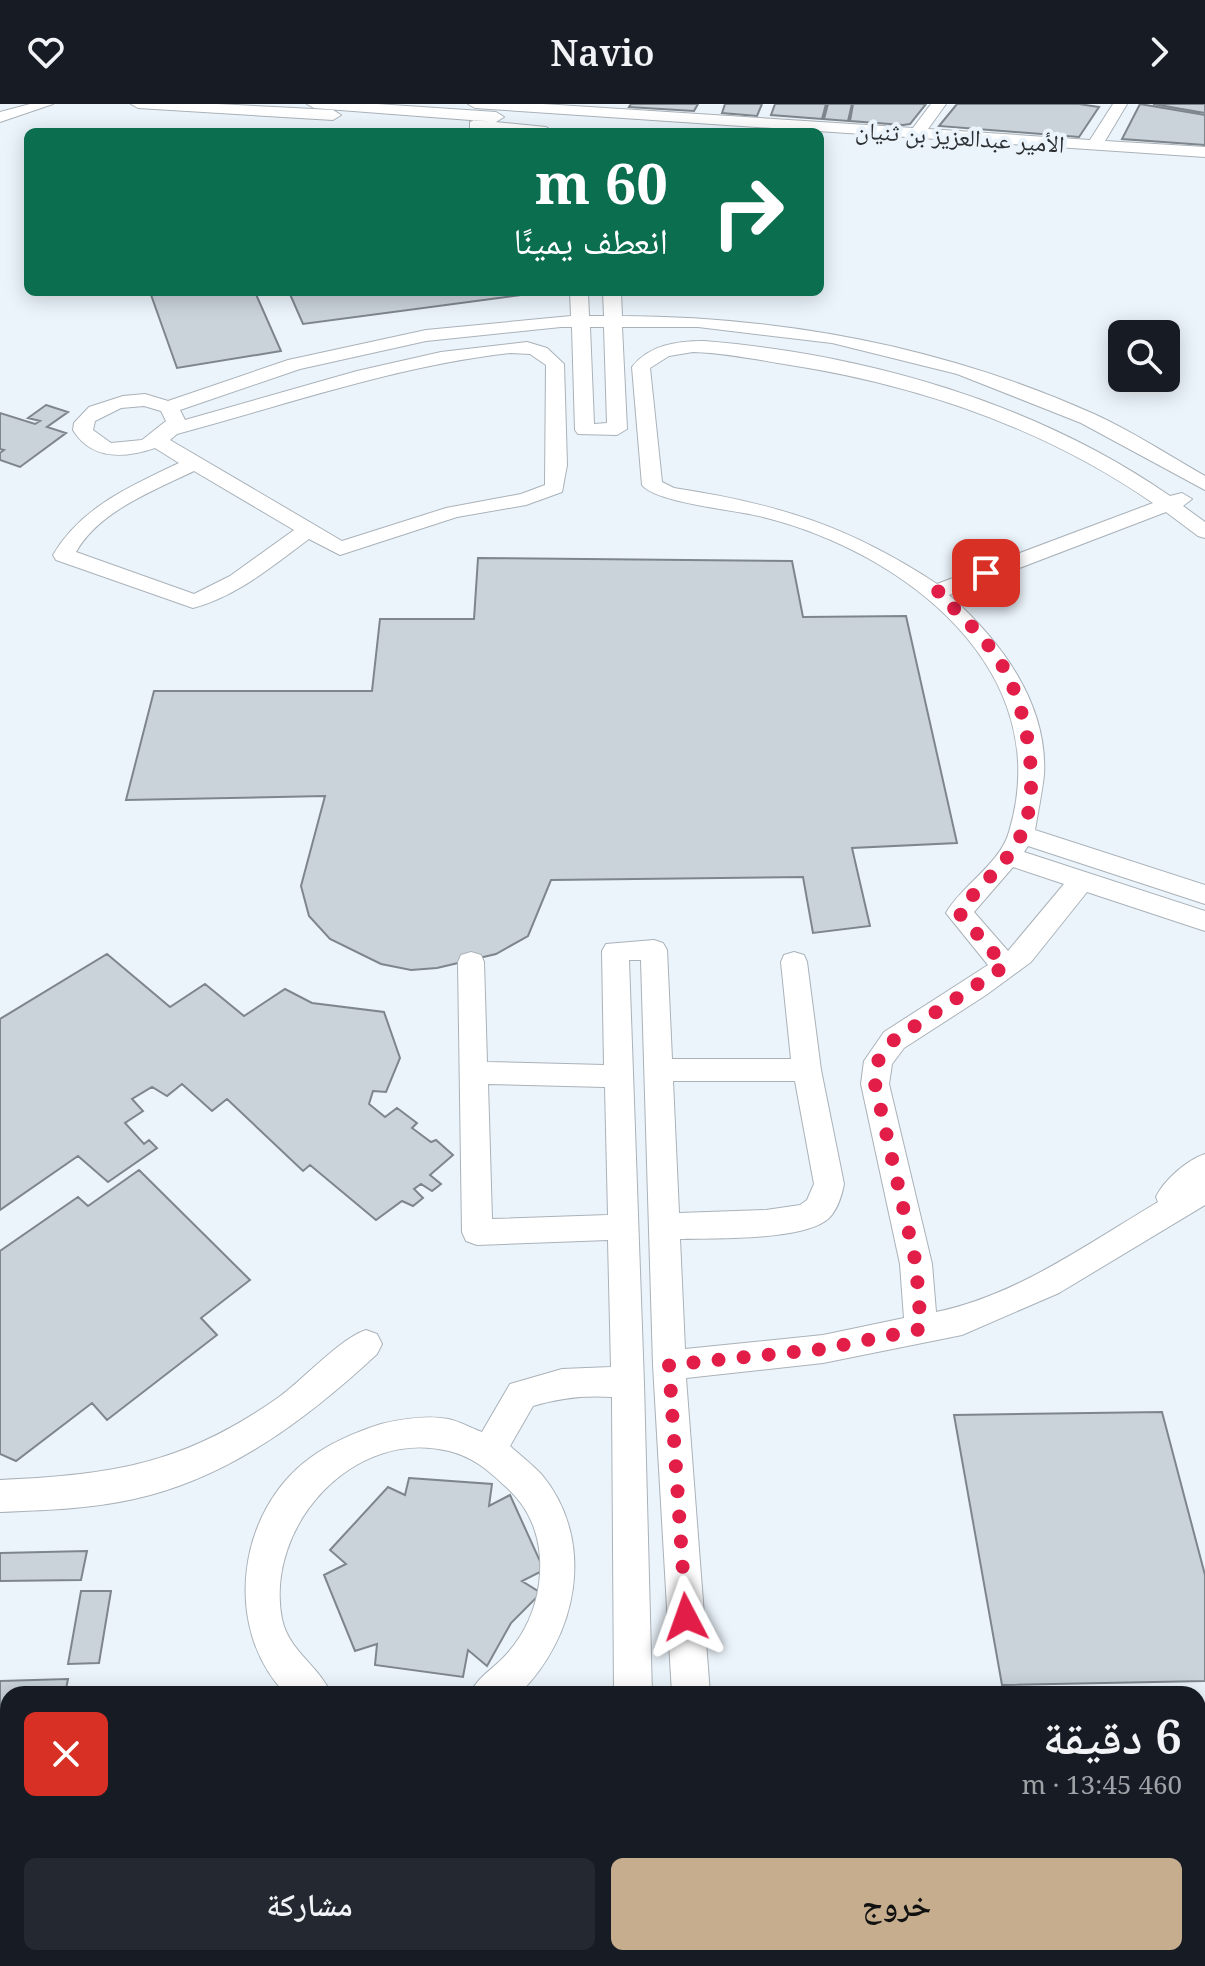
<!DOCTYPE html>
<html lang="ar">
<meta charset="utf-8">
<style>
body{margin:0;font-family:"Noto Serif","Noto Naskh Arabic",serif;background:#242831;color:#f1f3f6;direction:rtl;height:100vh;display:flex;flex-direction:column;font-size:30px;white-space:nowrap}
*{box-sizing:border-box;margin:0}
p{font-size:26px;color:#9ea1a6}
.icon{flex:none;width:44px;height:44px;fill:none;stroke:currentColor;stroke-width:2;stroke-linecap:round;stroke-linejoin:round}
.map{position:relative;flex:1;overflow:hidden;direction:ltr}
.sheet{position:absolute;left:0px;top:1582px;width:1206px;height:280px;display:flex;flex-direction:column;background:#171b24;border-radius:24px 24px 0 0;box-shadow:0 4px 20px #0003;direction:rtl}
.sheet>*{flex:none}
.top-card{position:absolute;left:24px;top:24px;width:800px;height:168px;border-radius:12px;box-shadow:0 4px 20px #0003;direction:rtl;background:#0b6e4f;color:#fff;overflow:hidden}
.controls{position:absolute;left:1108px;top:216px;display:grid;gap:16px}
.controls a{display:grid;place-items:center;width:72px;height:72px;border-radius:12px;background:#171b24;box-shadow:0 4px 20px #0003;font-size:40px}
.pin{position:absolute;display:grid;place-items:center;width:68px;height:68px;color:#fff;margin:-34px;border-radius:16px;box-shadow:0 4px 12px #0006}
.me{position:absolute;width:88px;margin:-44px;rotate:356deg;stroke-linejoin:round;filter:drop-shadow(0 0 6px #0008)}
.turn{display:flex;align-items:center;gap:28px;height:168px;padding:0 24px;font-size:36px}
.turn .icon{width:104px;height:104px;stroke-width:2.5}
.turn b{display:block;font-size:56px;line-height:68px}
.round{display:grid;place-items:center;flex:none;width:84px;height:84px;border-radius:12px;background:#242831}
.head{display:flex;align-items:center;justify-content:space-between;height:136px;padding:0 24px}
h1{font-size:48px;font-weight:600;line-height:60px}
.button{display:flex;gap:16px;margin-top:auto;padding:16px 24px}
.button a{flex:1;height:92px;border-radius:12px;background:#c5ad8e;color:#111;font-size:32px;font-weight:600;line-height:92px;text-align:center}
.button a+a{background:#242831;color:#f1f3f6}
header{display:flex;justify-content:space-between;align-items:center;height:104px;padding:0 24px;background:#171b24;font-size:36px;font-weight:600}
.map>svg:first-child{display:block}
.building{fill:#cad3da;stroke:#7e868c;stroke-width:2}
.lines{fill:none;stroke-linecap:round;stroke-linejoin:round}
.minor-casing{stroke:#aab2b9;stroke-width:2}
.minor{fill:#fff;fill-rule:evenodd}
.route{stroke:#e11d48;stroke-width:14;stroke-dasharray:0 25.2}
.labels{text-anchor:middle;dominant-baseline:central;stroke-width:8;stroke-linejoin:round;paint-order:stroke}
.far-street-label{font-size:24px;fill:#2d3032;stroke:#ebf4fb}
</style>
<header><svg class="icon" aria-label="forward" viewBox="0 0 24 24"><path d="M9 5l7 7-7 7"/></svg>Navio<svg class="icon" aria-label="heart" viewBox="0 0 24 24"><path d="M12 20l-8-8c-3-5 5-10 8-4 3-6 11-1 8 4z"/></svg></header>
<div class="map">
<svg width="1205" height="1862" viewBox="0 0 1205 1862">
<rect width="100%" height="100%" fill="#ebf4fb"/>
<!-- building -->
<path class="building" d="M 698,0 L 694,7 L 629,3 L 631,0 Z
M 725,0 L 762,0 L 757,12 L 722,9 Z
M 775,0 L 826,0 L 822,15 L 771,11 Z
M 828,0 L 852,0 L 848,17 L 824,15 Z
M 853,0 L 926,0 L 910,20 L 903,21 L 850,17 Z
M 957,0 L 1079,0 L 1099,3 L 1079,33 L 939,22 Z
M 1140,0 L 1205,11 L 1205,41 L 1122,35 Z
M 1153,0 L 1205,0 L 1205,9 Z
M 150,188 L 255,188 L 281,247 L 177,264 Z
M 289,188 L 544,188 L 303,220 Z
M 46,301 L 68,308 L 47,323 L 66,329 L 20,363 L 0,356 L 0,349 L 4,346 L 0,345 L 0,309 L 35,320 L 40,317 L 28,314 Z
M 478,454 L 792,457 L 803,513 L 906,512 L 957,739 L 852,744 L 870,822 L 813,829 L 803,773 L 551,776 L 528,832 L 496,850 L 437,864 L 411,866 L 381,860 L 330,835 L 309,812 L 301,782 L 325,692 L 126,696 L 154,587 L 372,587 L 380,515 L 474,515 Z
M 107,850 L 170,903 L 205,880 L 244,912 L 285,885 L 312,899 L 384,908 L 400,954 L 386,988 L 373,987 L 369,1000 L 385,1013 L 397,1004 L 417,1019 L 412,1024 L 431,1038 L 436,1036 L 453,1051 L 430,1071 L 441,1080 L 432,1087 L 421,1080 L 414,1085 L 423,1094 L 413,1102 L 402,1097 L 376,1116 L 310,1061 L 303,1067 L 227,995 L 212,1007 L 182,980 L 167,992 L 152,983 L 132,995 L 143,1007 L 125,1019 L 144,1040 L 149,1036 L 157,1044 L 108,1078 L 78,1052 L 0,1106 L 0,915 Z
M 139,1066 L 250,1176 L 201,1214 L 217,1231 L 107,1316 L 92,1299 L 16,1357 L 0,1350 L 0,1147 L 78,1093 L 88,1102 Z
M 1162,1308 L 1205,1471 L 1205,1577 L 1002,1581 L 954,1311 Z
M 409,1374 L 492,1380 L 489,1402 L 510,1391 L 544,1466 L 522,1477 L 541,1489 L 511,1519 L 487,1562 L 468,1546 L 463,1573 L 375,1561 L 377,1540 L 355,1547 L 324,1471 L 346,1460 L 330,1446 L 388,1383 L 405,1391 Z
M 87,1447 L 81,1476 L 0,1477 L 0,1449 Z
M 81,1487 L 111,1487 L 99,1559 L 68,1560 Z
M 68,1575 L 65,1590 L 8,1590 L 8,1608 L 0,1608 L 0,1577 Z"/>
<g class="lines">
<!-- minor casing -->
<g class="minor-casing">
<path id="minor" d="M 30,0 L 53,0 L 0,18 L 0,8 Z
M 131,0 L 217,0 L 333,6 L 341,11 L 333,16 L 138,4 Z
M 307,0 L 377,0 L 496,8 L 504,13 L 496,18 L 314,4 Z
M 468,0 L 543,0 L 913,24 L 931,0 L 946,0 L 928,25 L 1090,36 L 1113,0 L 1127,0 L 1105,37 L 1205,43 L 1205,53 L 475,4 Z
M 475,16 L 546,23 L 554,28 L 500,28 L 470,24 L 470,18 Z
M 570,188 L 588,188 L 589,212 L 604,212 L 603,188 L 621,188 L 622,212 C 784,213 945,243 1094,310 C 1132,327 1168,351 1205,372 L 1205,386 L 1081,319 L 957,270 L 832,239 L 698,223 L 622,223 L 627,325 L 617,331 L 578,330 L 575,326 L 572,223 L 561,223 L 426,237 L 300,265 L 180,306 L 185,316 L 357,267 L 441,248 L 527,238 L 547,244 L 564,260 L 567,361 L 562,388 L 526,401 L 457,413 L 340,451 L 309,435 C 272,462 238,492 193,504 L 56,456 L 53,451 C 81,403 131,382 179,359 L 155,344 C 125,354 92,357 73,326 L 74,319 L 89,303 L 123,292 L 145,290 L 168,297 L 288,256 L 426,226 L 571,212 ZM 590,223 L 604,223 L 607,319 L 594,320 ZM 511,249 L 530,250 L 546,261 L 545,381 L 521,390 L 446,404 L 342,437 L 170,336 L 177,330 C 289,300 396,262 511,249 ZM 144,302 L 161,307 L 166,317 L 142,336 L 111,339 L 93,326 L 95,317 L 121,304 ZM 194,367 L 294,426 L 230,472 L 194,490 L 76,448 C 99,407 153,387 194,367 Z
M 704,237 C 866,250 1036,299 1170,392 L 1182,389 L 1192,395 L 1183,402 L 1205,418 L 1205,434 L 1198,432 L 1166,408 L 949,491 C 1000,536 1048,599 1044,671 C 1042,689 1038,708 1035,726 L 1205,781 L 1205,800 L 1028,742 L 1024,748 L 1205,807 L 1205,827 L 1087,788 L 1031,858 L 986,891 L 904,944 L 892,960 L 889,980 L 932,1160 L 936,1208 C 1016,1192 1089,1139 1158,1098 L 1156,1093 C 1164,1076 1187,1056 1205,1050 L 1205,1101 L 1059,1189 L 962,1231 L 823,1259 L 686,1274 L 710,1590 L 672,1590 L 653,1261 L 641,856 L 629,856 L 644,1280 L 652,1590 L 614,1590 L 612,1293 C 584,1291 559,1294 533,1302 L 510,1342 C 521,1352 533,1361 542,1371 C 597,1438 577,1533 519,1590 L 470,1590 C 477,1574 490,1567 502,1555 C 522,1535 535,1509 539,1480 C 544,1442 534,1407 505,1382 C 488,1366 473,1353 449,1347 C 353,1323 264,1423 282,1515 C 289,1548 319,1561 331,1590 L 286,1590 C 222,1525 237,1407 310,1354 C 332,1338 356,1328 381,1320 C 402,1315 426,1311 448,1315 C 459,1317 471,1324 482,1328 L 510,1280 L 562,1265 L 611,1263 L 608,1136 L 477,1141 L 466,1137 L 462,1128 L 458,858 L 461,851 L 471,848 L 481,851 L 484,858 L 487,958 L 604,961 L 602,847 L 606,840 L 654,836 L 663,839 L 667,846 L 672,955 L 791,955 L 781,858 L 784,851 L 794,848 L 804,851 L 807,858 L 821,966 L 844,1080 C 842,1091 837,1106 829,1114 C 805,1137 713,1134 680,1135 L 685,1245 L 823,1231 L 904,1214 L 900,1160 L 861,980 L 864,957 L 884,928 L 988,861 L 946,809 C 962,781 1000,760 1009,728 C 1058,566 904,448 763,413 C 737,406 656,399 642,381 L 632,263 C 649,241 677,237 704,237 ZM 693,248 C 724,249 754,255 784,260 C 915,280 1043,323 1153,399 L 937,480 C 849,422 778,400 674,384 L 662,378 L 650,264 L 669,252 ZM 1013,763 L 1064,780 L 1008,847 L 974,808 ZM 673,977 L 795,977 L 814,1080 L 807,1096 L 800,1101 L 766,1106 L 679,1109 ZM 488,980 L 605,983 L 608,1111 L 492,1115 Z
M 366,1226 L 377,1230 L 382,1240 L 377,1250 C 307,1315 229,1374 134,1395 C 90,1405 45,1406 0,1408 L 0,1376 C 113,1371 185,1360 279,1293 C 304,1275 339,1235 366,1226 Z
M 0,1707 L 8,1708 L 8,1748 L 0,1747 Z
M 0,1797 L 8,1798 L 8,1838 L 0,1837 Z
M 1198,1803 L 1205,1804 L 1205,1844 L 1198,1843 Z
M 714,1854 L 932,1854 L 936,1862 L 718,1862 Z"/>
</g>
<!-- minor -->
<use href="#minor" class="minor"/>
</g>
<g class="lines">
<!-- route -->
<path class="route" d="M 686,1513 L 669,1261 L 823,1245 L 921,1225 L 916,1160 L 875,980 L 878,957 L 894,936 L 1005,862 L 959,809 C 977,782 1006,762 1020,733 C 1043,689 1027,602 1002,561 C 986,534 960,510 937,488 L 986,469"/>
</g>
<g class="labels">
<!-- far-street labels -->
<g class="far-street-label">
<text transform="translate(960 32) rotate(4)">الأمير عبدالعزيز بن ثنيان</text>
</g>
</g>
</svg>
<div class="controls">
<a><svg class="icon" aria-label="search" viewBox="0 0 24 24"><circle cx="10" cy="10" r="6"/><path d="M15 15l6 6"/></svg></a>
</div>
<div class="pin" style="left:986px;top:469px;background:#d93025"><svg class="icon" aria-label="arrive" viewBox="0 0 24 24"><path d="M6 21V4h12l-3 4 3 4H6"/></svg></div>
<svg class="me" style="left:686px;top:1513px" viewBox="-20 -20 40 40"><path d="M0-17L14 15 0 8-14 15z" fill="#e11d48" stroke="#fff" stroke-width="4"/></svg>
<div class="top-card">
<div class="turn"><svg class="icon" aria-label="right" viewBox="0 0 24 24"><path d="M7 20v-9h11M14 6l5 5-5 5"/></svg><div><b>60 m</b>انعطف يمينًا</div></div>
</div>
<section class="sheet">
<div class="head"><div><h1>6 دقيقة</h1><p>460 m · 13:45</p></div><a class="round" style="background:#d93025;color:#fff"><svg class="icon" aria-label="close" viewBox="0 0 24 24"><path d="M6 6l12 12M18 6L6 18"/></svg></a></div>
<div class="button"><a>خروج</a><a>مشاركة</a></div>
</section>
</div>
